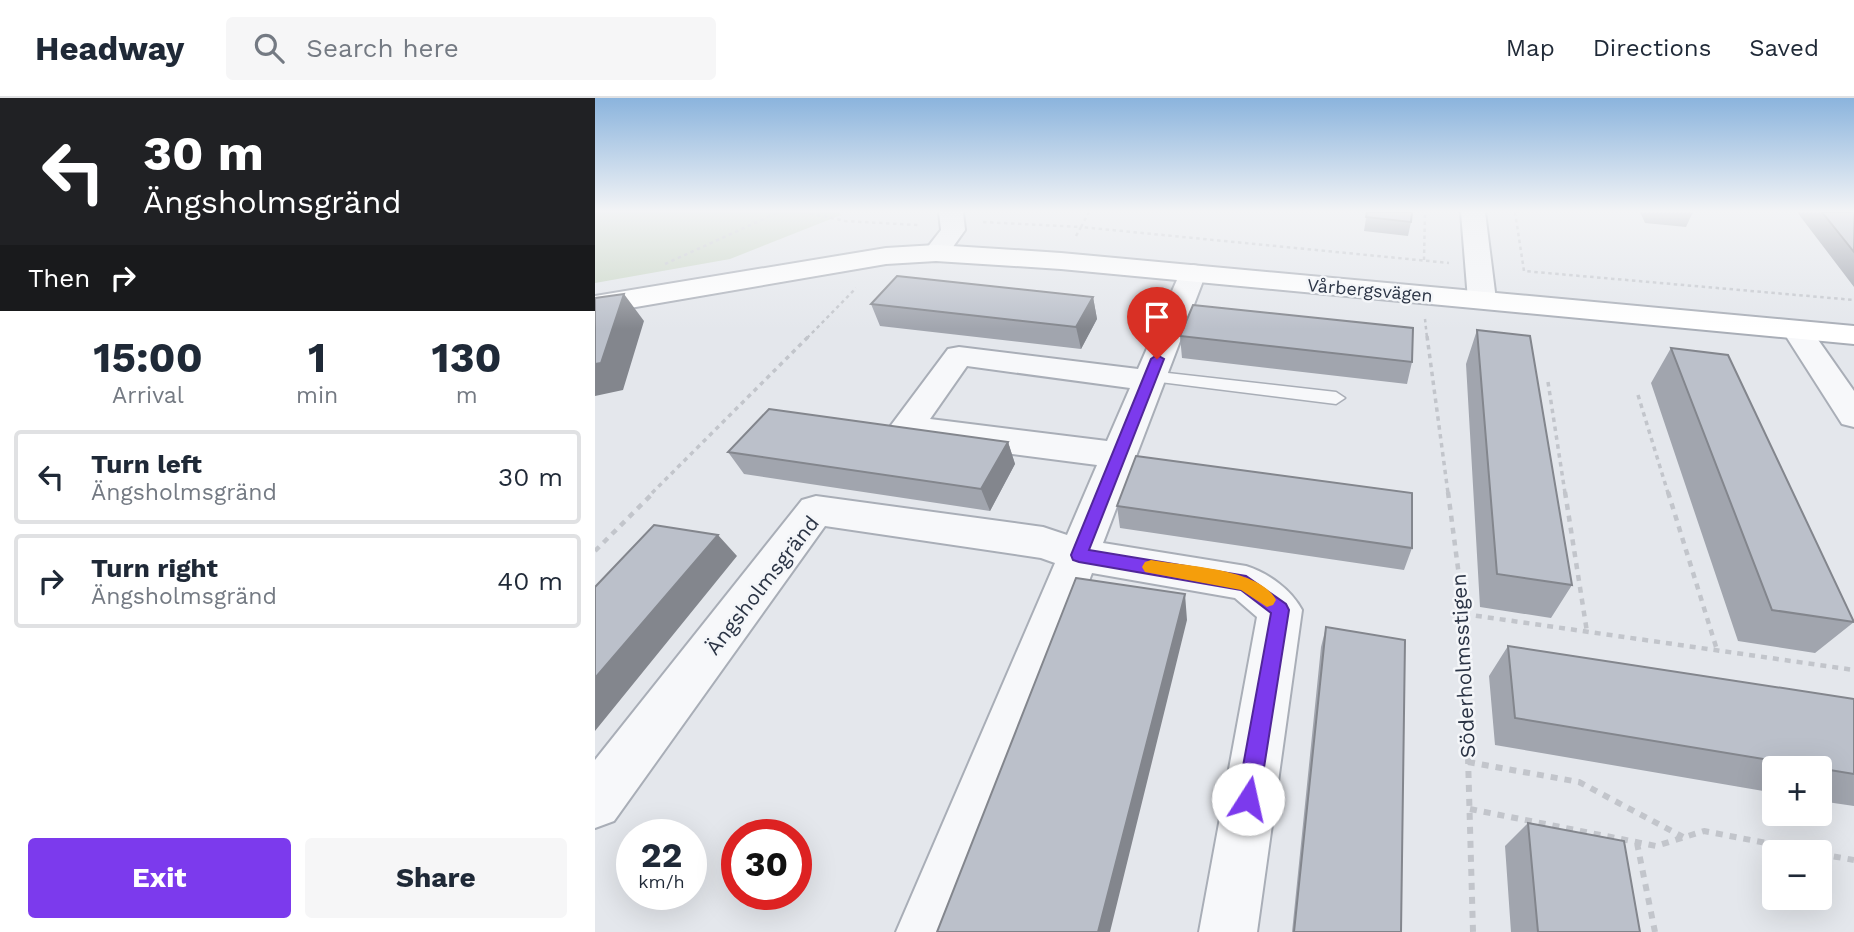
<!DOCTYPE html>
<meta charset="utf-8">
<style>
body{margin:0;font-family:"Work Sans",sans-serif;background:#f6f6f7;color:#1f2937;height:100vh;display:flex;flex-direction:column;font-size:26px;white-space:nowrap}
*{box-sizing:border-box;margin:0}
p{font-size:23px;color:#747a83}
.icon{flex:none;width:38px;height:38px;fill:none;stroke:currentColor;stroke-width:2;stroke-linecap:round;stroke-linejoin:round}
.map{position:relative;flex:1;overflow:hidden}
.side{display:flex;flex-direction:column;background:#fff;width:595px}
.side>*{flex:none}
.banner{background:#202124;color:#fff;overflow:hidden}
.tools{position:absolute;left:1167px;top:658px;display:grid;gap:14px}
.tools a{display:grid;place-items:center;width:70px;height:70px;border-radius:7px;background:#fff;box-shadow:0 7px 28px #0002;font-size:35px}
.speed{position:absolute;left:21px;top:721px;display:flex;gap:14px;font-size:35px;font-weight:700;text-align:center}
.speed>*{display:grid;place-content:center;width:91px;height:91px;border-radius:50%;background:#fff;box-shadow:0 7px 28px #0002;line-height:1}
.speed small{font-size:18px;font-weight:400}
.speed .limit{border:10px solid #d22;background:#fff;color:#111}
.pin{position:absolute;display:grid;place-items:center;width:60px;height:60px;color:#fff;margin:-72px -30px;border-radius:50% 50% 50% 0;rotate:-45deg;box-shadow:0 0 7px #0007}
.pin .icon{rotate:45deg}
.me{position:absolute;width:77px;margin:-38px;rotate:10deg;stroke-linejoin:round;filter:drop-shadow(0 0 5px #0008)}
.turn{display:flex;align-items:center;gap:24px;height:147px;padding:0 28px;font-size:32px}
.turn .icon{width:91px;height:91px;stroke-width:2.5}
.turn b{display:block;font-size:49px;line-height:60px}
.then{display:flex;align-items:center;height:66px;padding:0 28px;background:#0003;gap:14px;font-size:26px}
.eta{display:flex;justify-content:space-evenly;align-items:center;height:119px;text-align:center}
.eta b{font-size:42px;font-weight:700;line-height:49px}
.cta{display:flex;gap:14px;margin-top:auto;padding:14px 28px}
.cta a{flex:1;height:80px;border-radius:7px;background:#7c3aed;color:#fff;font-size:28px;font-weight:700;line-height:80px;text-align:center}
.cta a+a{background:#f6f6f7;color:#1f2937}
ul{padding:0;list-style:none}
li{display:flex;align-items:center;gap:21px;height:94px;margin:0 14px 10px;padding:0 14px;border:4px solid #e0e1e3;border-radius:7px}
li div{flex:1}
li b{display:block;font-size:26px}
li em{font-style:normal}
header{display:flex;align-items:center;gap:42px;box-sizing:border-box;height:98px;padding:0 35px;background:#fff;border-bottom:2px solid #e0e1e3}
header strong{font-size:33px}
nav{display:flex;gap:38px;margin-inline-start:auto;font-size:24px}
.search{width:490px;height:63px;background:#f6f6f7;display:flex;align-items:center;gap:18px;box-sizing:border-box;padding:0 24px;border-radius:7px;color:#747a83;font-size:26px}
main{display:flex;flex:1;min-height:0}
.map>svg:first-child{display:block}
.green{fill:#c9d6c5}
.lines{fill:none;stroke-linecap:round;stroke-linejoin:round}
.lane-casing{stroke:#a9aeb7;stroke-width:3}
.street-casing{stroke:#a9aeb7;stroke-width:4}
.secondary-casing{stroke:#a9aeb7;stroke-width:4}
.path-far3{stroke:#c2c5cb;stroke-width:2.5;stroke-dasharray:3.5 3.5;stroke-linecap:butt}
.path-far2{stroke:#c2c5cb;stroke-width:3.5;stroke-dasharray:4.5 4.5;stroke-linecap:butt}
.path-far1{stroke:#c2c5cb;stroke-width:4.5;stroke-dasharray:6 6;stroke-linecap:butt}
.path{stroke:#c2c5cb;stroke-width:6;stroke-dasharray:7 7;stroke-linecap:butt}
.lane{fill:#f7f8fa;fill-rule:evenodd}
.street{fill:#f7f8fa;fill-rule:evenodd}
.secondary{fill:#fff;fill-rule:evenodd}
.wall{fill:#a1a5ae}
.shaded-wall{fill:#83868d}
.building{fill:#bbc0ca;stroke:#83868d;stroke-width:2}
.route{fill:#7c3aed;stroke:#51269a;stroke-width:2}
.slow{fill:#f59e0b}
.labels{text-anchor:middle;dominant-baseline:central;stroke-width:5;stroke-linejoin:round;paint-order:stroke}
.far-street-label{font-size:18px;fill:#2b3445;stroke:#f4f6f9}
.street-label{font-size:21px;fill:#2b3445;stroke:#f4f6f9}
</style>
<header>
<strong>Headway</strong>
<div class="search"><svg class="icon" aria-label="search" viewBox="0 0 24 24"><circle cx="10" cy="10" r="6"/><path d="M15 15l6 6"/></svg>Search here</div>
<nav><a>Map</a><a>Directions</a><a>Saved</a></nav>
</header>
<main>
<section class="side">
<div class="banner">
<div class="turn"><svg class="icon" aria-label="left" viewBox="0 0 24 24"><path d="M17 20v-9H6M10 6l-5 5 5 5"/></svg><div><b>30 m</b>Ängsholmsgränd</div></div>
<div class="then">Then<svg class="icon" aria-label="right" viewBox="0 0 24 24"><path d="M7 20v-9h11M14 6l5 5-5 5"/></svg></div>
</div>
<div class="eta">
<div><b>15:00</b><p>Arrival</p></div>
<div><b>1</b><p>min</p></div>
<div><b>130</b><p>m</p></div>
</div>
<ul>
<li><svg class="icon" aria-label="left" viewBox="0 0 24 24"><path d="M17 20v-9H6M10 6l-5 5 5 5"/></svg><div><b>Turn left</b><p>Ängsholmsgränd</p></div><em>30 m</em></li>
<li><svg class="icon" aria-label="right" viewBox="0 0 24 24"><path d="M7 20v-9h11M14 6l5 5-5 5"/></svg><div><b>Turn right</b><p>Ängsholmsgränd</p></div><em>40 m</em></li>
</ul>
<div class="cta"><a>Exit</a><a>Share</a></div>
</section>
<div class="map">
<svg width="1259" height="834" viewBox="0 0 1259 834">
<rect width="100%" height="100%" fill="#e4e7ec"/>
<!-- green -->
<path class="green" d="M 0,114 L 245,114 L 246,117 L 135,161 L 0,185 Z"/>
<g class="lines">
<!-- lane casing -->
<g class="lane-casing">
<path id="lane" d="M 555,273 L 741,294 L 750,300 L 741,306 L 549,282 L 546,278 L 549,274 Z"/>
</g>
<!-- street casing -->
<g class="street-casing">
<path id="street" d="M 344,114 L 368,114 L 370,132 L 350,160 L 341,163 L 332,160 L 328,155 L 346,132 Z
M 866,114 L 890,114 L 901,202 L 897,208 L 887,210 L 877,208 L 873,202 Z
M 598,167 L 607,169 L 611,175 L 508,445 L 651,468 C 673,475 696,491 707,512 L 662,834 L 604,834 L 662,519 L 640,500 L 497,475 L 359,834 L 301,834 L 460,465 L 446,460 L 230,428 L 19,723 L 0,730 L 0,662 L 207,402 L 221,398 L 448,429 L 472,437 L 502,367 L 311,342 L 299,338 L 294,330 L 353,251 L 364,249 L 543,271 L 585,175 L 589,169 ZM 372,268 L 535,290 L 512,343 L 335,321 Z
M 1202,223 L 1212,226 L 1259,293 L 1259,329 L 1247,326 L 1187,232 L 1192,226 Z"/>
</g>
<!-- secondary casing -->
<g class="secondary-casing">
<path id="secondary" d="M 341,147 L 466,155 L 1259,228 L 1259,246 L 466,171 L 341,163 L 291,166 L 0,216 L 0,198 L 291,150 Z"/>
</g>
<!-- path-far3 -->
<path class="path-far3" d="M 208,114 L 250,123 L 323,127
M 920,114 L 929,173 L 1259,202
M 388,124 L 486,129 L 494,114
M 481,138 L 486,129 L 854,165
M 829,162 L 830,114
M 70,166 L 184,114
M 830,221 L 832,240
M 212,240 L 261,190"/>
<!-- path-far2 -->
<path class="path-far2" d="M 832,238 L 853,395
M 953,284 L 970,395
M 1043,297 L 1073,395
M 57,395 L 214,238"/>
<!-- path-far1 -->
<path class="path-far1" d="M 853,394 L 869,516 L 871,591
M 970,394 L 992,534
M 1073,394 L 1122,552
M 0,453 L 59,394
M 869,516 L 1259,572"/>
<!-- path -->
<path class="path" d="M 871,589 L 878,834
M 873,664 L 984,684 L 1088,739
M 875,711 L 1061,748 L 1109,733 L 1218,754
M 1042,745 L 1060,834
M 1225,756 L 1259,762"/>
<!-- lane -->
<use href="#lane" class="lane"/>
<!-- street -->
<use href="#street" class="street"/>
<!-- secondary -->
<use href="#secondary" class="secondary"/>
</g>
<!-- wall -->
<path class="wall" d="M 772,114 L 816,124 L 813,138 L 769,133 Z
M 1045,114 L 1098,114 L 1091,129 L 1050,125 Z
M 1202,114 L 1259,114 L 1259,189 Z
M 498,199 L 502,221 L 486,251 L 285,228 L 276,206 Z
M 882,232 L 977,487 L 956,520 L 885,509 L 871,266 Z
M 585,238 L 817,264 L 812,286 L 587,260 Z
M 1076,250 L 1259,524 L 1220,555 L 1143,543 L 1056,285 Z
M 413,344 L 420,366 L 395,413 L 149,376 L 133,354 Z
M 522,408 L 817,450 L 809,472 L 525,430 Z
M 731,529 L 806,834 L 697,834 L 726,549 Z
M 913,548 L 1259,601 L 1259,708 L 1225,703 L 1225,670 L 1180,670 L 1180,695 L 900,647 L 894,578 Z
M 933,725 L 1045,834 L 916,834 L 910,748 Z"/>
<!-- shaded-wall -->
<path class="shaded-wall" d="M 29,196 L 49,223 L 28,292 L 0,298 L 0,266 Z
M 498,199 L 502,221 L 486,251 L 481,229 Z
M 413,344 L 420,366 L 395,413 L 386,391 Z
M 123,437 L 142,458 L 0,633 L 0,580 Z
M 590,496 L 592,522 L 515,834 L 503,834 Z"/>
<!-- building -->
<path class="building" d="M 772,114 L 817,114 L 816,124 L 771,119 Z
M 1227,114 L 1259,114 L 1259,154 Z
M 302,178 L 498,199 L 481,229 L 276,206 Z
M 29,196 L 6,265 L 0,266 L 0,200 Z
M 598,207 L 818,230 L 817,264 L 585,238 Z
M 882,232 L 935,238 L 977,487 L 902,476 Z
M 1076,250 L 1133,257 L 1259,524 L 1177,512 Z
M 174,311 L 413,344 L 386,391 L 133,354 Z
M 541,358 L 817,395 L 817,450 L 522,408 Z
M 59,427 L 123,437 L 0,580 L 0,489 Z
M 481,480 L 590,496 L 503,834 L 342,834 Z
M 731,529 L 810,542 L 806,834 L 699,834 Z
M 913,548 L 1259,601 L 1259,676 L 920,620 Z
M 933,725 L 1029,743 L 1045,834 L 943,834 Z"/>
<!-- sky -->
<linearGradient id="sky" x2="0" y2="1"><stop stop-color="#8bb4dd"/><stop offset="0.49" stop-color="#f3f4f6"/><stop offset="1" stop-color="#f3f4f6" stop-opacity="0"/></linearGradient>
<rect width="1259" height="231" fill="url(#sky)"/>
<!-- route -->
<path class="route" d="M 562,257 L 569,261 L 494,452 L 651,478 L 691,506 L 694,512 L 664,701 L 661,709 L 653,712 L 645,709 L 642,701 L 676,515 L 646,492 L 484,464 L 478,462 L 476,457 L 556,261 Z"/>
<!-- slow -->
<path class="slow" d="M 556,462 C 588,468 665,470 681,502 L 678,507 L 672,509 L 646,492 L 550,474 L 547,469 L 550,464 Z"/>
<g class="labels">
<!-- far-street labels -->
<g class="far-street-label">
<text transform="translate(775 192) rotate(5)">Vårbergsvägen</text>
</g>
<!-- street labels -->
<g class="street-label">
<text transform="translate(167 487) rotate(-52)">Ängsholmsgränd</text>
<text transform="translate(868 568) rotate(-93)">Söderholmsstigen</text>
</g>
</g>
</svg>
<div class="tools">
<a>+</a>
<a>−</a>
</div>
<div class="speed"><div>22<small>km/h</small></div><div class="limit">30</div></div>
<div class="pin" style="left:562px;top:261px;background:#d93025"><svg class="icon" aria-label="arrive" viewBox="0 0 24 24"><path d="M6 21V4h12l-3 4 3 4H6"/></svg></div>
<svg class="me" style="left:653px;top:701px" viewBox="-20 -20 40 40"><circle r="19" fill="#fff"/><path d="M0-13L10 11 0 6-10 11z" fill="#7c3aed"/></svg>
</div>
</main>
